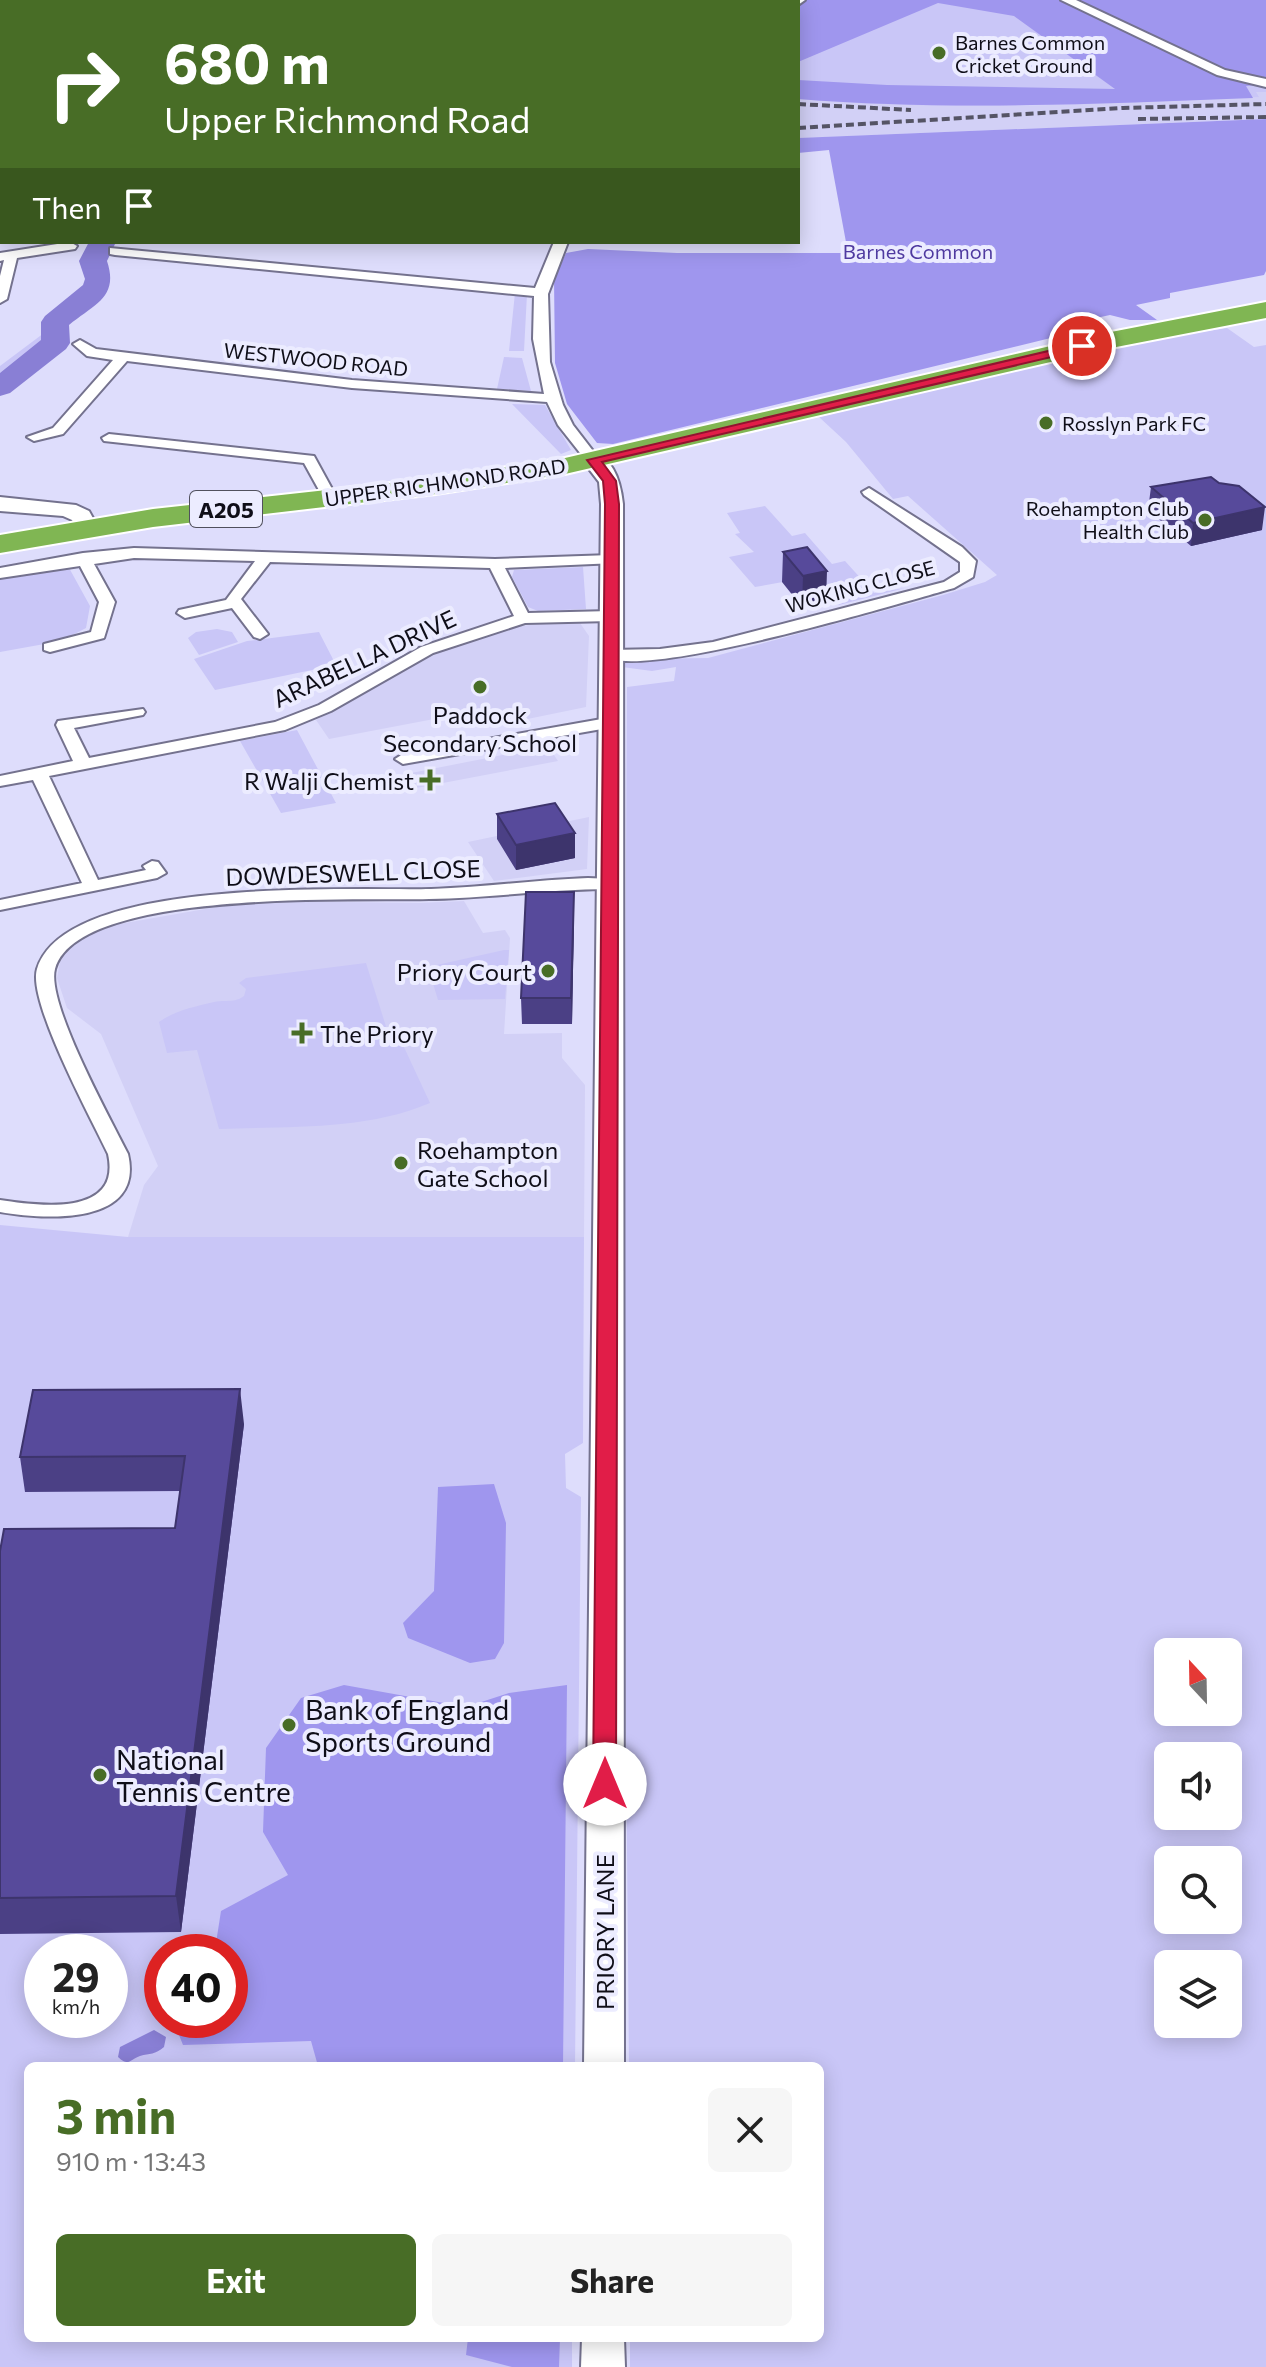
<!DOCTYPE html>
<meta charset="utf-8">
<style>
body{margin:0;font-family:Commissioner,sans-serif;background:#f6f6f6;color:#222;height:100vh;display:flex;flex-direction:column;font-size:30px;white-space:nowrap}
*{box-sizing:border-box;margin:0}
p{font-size:26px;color:#767676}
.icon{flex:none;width:44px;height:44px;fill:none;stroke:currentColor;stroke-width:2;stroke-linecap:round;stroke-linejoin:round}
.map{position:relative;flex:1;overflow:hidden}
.panel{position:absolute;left:24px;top:2062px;width:800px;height:280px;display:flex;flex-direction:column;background:#fff;border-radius:12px;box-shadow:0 4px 20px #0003}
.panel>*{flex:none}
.guide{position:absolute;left:0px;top:0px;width:800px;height:244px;box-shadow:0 4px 20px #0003;background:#486d26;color:#fff;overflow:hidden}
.needle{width:52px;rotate:338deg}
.tools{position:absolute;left:1154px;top:1638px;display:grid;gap:16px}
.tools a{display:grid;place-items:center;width:88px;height:88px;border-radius:12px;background:#fff;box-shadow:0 4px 20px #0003;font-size:40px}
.speed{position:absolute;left:24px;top:1934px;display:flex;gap:16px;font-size:40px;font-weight:700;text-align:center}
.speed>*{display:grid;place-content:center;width:104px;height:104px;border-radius:50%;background:#fff;box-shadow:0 4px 20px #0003;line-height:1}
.speed small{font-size:20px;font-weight:400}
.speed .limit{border:12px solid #d22;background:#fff;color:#111}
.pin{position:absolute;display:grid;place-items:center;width:68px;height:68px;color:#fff;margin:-34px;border:4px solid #fff;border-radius:50%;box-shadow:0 2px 8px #0007}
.me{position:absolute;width:88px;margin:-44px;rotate:0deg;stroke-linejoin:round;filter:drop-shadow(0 0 6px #0008)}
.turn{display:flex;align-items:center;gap:28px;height:168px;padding:0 32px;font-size:36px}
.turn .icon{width:104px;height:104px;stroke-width:2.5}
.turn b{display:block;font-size:56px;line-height:68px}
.then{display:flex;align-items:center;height:76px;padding:0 32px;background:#0003;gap:16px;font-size:30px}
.round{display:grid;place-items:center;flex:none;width:84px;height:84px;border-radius:12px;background:#f6f6f6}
.head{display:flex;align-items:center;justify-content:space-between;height:136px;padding:0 32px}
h1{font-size:48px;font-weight:700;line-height:60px;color:#486d26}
.primary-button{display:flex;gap:16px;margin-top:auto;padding:16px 32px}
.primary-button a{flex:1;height:92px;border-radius:12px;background:#486d26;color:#fff;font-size:32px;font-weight:700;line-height:92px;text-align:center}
.primary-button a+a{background:#f6f6f6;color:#222}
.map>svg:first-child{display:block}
.built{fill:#d2d0f6}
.green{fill:#c9c6f7;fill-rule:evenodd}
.forest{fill:#9f96ee}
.water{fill:#897fd5}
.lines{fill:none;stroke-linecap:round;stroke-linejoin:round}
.river{fill:#897fd5;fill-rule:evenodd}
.street-casing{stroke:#74728e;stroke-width:4}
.secondary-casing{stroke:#74728e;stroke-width:4}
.highway-casing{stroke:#fff;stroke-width:4}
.street{fill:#fff;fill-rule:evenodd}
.secondary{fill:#fff;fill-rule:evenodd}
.highway{fill:#80b653;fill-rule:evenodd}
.rail{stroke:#555465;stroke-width:4;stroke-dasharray:8 4;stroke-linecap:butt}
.wall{fill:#4b4085}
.shaded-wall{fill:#3d346c}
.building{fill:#574a9b;stroke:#3d346c;stroke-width:2}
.route{fill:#e11d48;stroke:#92132f;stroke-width:2}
.poi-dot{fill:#486d26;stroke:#ececff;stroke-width:3}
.labels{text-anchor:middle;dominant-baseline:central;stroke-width:8;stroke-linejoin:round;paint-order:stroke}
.far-poi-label{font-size:20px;fill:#0f0e18;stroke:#ececff;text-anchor:start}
.far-park-label{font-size:20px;fill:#4f3aa0;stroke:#ececff}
.far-street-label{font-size:20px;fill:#0f0e18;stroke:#ececff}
.shield{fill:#ececff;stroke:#51515d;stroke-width:2}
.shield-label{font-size:22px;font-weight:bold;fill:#0f0e18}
.street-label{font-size:24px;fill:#0f0e18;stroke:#ececff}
.poi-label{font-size:24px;fill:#0f0e18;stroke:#ececff;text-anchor:end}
.near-poi-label{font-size:28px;fill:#0f0e18;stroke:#ececff;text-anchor:start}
</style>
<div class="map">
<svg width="1266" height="2367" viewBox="0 0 1266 2367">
<rect width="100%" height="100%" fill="#deddfc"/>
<!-- built -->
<path class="built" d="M 1255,92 L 1266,92 L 1266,119 L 798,138 L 798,99 L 1026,106 L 1258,97 Z
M 552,622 L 580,623 L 589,636 L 586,707 L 488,727 L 476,711 L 329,739 L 316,720 L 409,667 L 458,644 L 515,627 Z
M 548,746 L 558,761 L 406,790 L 396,776 Z
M 589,817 L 587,869 L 494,881 L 468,842 Z
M 251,901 L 420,903 L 464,901 L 483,933 L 505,930 L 510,938 L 504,1034 L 562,1033 L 562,1058 L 585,1085 L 584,1237 L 128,1237 L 144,1185 L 158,1166 L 101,1034 L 67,1008 L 57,978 L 61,956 L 77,938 L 102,927 Z"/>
<!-- green -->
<path class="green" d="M 809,0 L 1266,0 L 1266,92 L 1256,92 L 1259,97 C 1106,104 952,112 798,99 L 798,8 Z
M 515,293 L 527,294 L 524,351 L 509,351 Z
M 1227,328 L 1254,347 L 1266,345 L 1266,2367 L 630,2367 L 630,2338 L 820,2338 L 820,2066 L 629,2066 L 623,1413 L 627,687 L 674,681 L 676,667 L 652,671 L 622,667 L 625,662 L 635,659 L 708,658 L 943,595 L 985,582 L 997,575 L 908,496 L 893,499 L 846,442 L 819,417 L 1130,343 ZM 1168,1652 L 1228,1652 L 1228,1712 L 1168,1712 ZM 1168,1756 L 1228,1756 L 1228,1816 L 1168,1816 ZM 1168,1860 L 1228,1860 L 1228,1920 L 1168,1920 ZM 1168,1964 L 1228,1964 L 1228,2024 L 1168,2024 Z
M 48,330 L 52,343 L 0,383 L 0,366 Z
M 504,357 L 522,358 L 531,391 L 497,389 Z
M 512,404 L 545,405 L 571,450 L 561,454 Z
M 765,506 L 792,536 L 805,533 L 832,564 L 845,561 L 874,593 L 905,588 L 839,605 L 830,595 L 818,597 L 805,578 L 755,587 L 729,557 L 754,552 L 735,534 L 740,533 L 727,513 Z
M 68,566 L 90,606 L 86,628 L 61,641 L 0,652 L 0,578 Z
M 583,567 L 586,609 L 538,611 L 528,607 L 512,577 L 514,570 Z
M 217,629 L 232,632 L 238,642 L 199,655 L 188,638 L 196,632 Z
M 319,632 L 336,665 L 215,690 L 194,659 L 247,641 Z
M 297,730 L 336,803 L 281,813 L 240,741 Z
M 504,950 L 509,950 L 505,999 L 438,1000 L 428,967 Z
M 366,963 L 389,1036 L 403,1045 L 430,1103 C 364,1131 289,1126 219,1129 L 197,1050 L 167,1053 L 159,1022 C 176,1010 194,1007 214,1002 C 225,999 233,1004 244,996 L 246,989 L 239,983 L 246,978 Z
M 0,1225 L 128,1237 L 584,1237 L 583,1443 L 565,1454 L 566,1488 L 581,1497 L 575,2066 L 28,2066 L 28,2338 L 572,2338 L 572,2367 L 0,2367 ZM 42,1952 L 110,1952 L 110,2020 L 42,2020 ZM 162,1952 L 230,1952 L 230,2020 L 162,2020 Z"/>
<!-- forest -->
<path class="forest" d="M 768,0 L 1266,0 L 1266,84 L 1246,86 L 1253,98 C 1101,104 949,111 798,99 L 798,80 L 887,85 L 1115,89 L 1014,16 L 938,3 L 798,62 L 798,2 L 765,2 Z
M 1266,119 L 1266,271 L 1264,275 L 1170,293 L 1170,298 L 1136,305 L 1157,320 L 1130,320 L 1110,315 L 1068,324 L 1063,335 L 613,444 L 597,443 L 567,404 L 555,363 L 554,279 L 566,253 L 588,249 L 677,253 L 848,253 L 829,150 L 798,153 L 798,138 Z
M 494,1484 L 506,1523 L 504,1643 L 495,1659 L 470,1663 L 408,1638 L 403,1623 L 434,1591 L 438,1487 Z
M 344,1685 L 466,1707 L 509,1693 L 567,1685 L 563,2066 L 318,2066 L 311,2041 L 183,2045 L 173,2020 L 230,2020 L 230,1952 L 201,1952 L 216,1943 L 221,1911 L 288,1875 L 263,1832 L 266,1748 L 301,1698 Z
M 468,2338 L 560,2338 L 559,2367 L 512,2367 L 466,2355 Z"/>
<!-- water -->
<path class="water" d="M 154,2030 L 166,2037 L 164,2047 C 155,2055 150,2053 140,2056 C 129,2060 129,2067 118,2057 L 120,2047 Z"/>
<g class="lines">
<!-- river -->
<path class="river" d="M 89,242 L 115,244 L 107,261 C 119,297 95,304 69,325 L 70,343 L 66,349 L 10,393 L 0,396 L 0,373 L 41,340 L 41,322 L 45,316 L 83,285 L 85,279 L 79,261 Z"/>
<!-- street casing -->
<g class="street-casing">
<path id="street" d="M 332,0 L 344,0 L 346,2 L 334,2 Z
M 512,0 L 525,0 L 510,2 Z
M 750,0 L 763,0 L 748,2 Z
M 792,0 L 805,0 L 798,5 L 798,2 L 790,2 Z
M 1061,0 L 1076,0 L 1225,70 L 1266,79 L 1266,87 L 1217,75 Z
M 2,101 L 2,109 L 0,110 L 0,102 Z
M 70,242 L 77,246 L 75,249 L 17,258 L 7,299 L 0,303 L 0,276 L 4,260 L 0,261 L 0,253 Z
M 554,242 L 568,242 L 548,294 L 550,362 L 563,405 L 573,425 L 600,460 L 598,463 L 588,463 L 558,425 L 547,402 L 352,388 L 127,361 L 63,434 L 34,441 L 27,437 L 53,428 L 113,360 L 87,356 L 73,344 L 80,340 L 96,349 L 352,380 L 544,394 L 533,339 L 534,296 L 115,255 L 110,254 L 110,248 L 535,288 Z
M 109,434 L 314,456 L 337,498 L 330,502 L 325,501 L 304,463 L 104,441 L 102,438 Z
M 869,488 L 962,547 L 976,561 L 973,577 L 954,588 C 904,602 634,684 603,655 L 611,650 L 660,649 L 713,642 L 944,582 L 960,572 L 960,562 L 864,495 L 862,492 Z
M 134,548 L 495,559 L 611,555 L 619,560 L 616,563 L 505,568 L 528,613 L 611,611 L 619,616 L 611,621 L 525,623 L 433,653 L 331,711 L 285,730 L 49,776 L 98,880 L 146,870 L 143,866 L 152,861 L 158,862 L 166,873 L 157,878 L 0,910 L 0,900 L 82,883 L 33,780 L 0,786 L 0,776 L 73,761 L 56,725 L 58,721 L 143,709 L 145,712 L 143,715 L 74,728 L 89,758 L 275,722 L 319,705 L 421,647 L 514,616 L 490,568 L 270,562 L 241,599 L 268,634 L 260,639 L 254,637 L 232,608 L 185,618 L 177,613 L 179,610 L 226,600 L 255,561 L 134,558 L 94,564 L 115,602 L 104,638 L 50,652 L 44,650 L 44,644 L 91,632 L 99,602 L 80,566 L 0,578 L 0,568 L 83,553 Z
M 613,717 L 619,718 L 621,722 L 619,726 L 403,764 L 395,759 L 403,754 Z
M 588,878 L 611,879 L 620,884 L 611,889 C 550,889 490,898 429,899 C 360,901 78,888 55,969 C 46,1003 111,1120 128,1154 C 145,1226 45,1220 0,1212 L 0,1200 C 39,1206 122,1217 108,1154 C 92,1120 27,1001 37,969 C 66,875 351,891 431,889 C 484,887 536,880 588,878 Z"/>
</g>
<!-- secondary casing -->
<g class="secondary-casing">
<path id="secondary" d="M 593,453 C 615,459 621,485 623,504 L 624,2066 L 584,2066 L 601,504 L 599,482 L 582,460 Z
M 0,497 L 76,505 L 89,511 L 99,529 L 96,534 L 80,534 L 72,520 L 63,516 L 0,511 Z
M 582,2338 L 624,2338 L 625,2367 L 581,2367 Z"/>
</g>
<!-- highway casing -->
<g class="highway-casing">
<path id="highway" d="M 1266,302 L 1266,318 L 1111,348 L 565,474 L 436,494 L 153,527 L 0,553 L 0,535 L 153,509 L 436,478 L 565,458 L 1111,332 Z"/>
</g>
<!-- street -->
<use href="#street" class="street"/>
<!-- secondary -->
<use href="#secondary" class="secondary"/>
<!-- highway -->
<use href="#highway" class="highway"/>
<!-- rail -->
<path class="rail" d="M 798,104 L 911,110
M 1138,119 L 1266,117
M 798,128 L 1123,108 L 1266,104"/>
</g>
<!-- wall -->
<path class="wall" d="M 1151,487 L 1262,530 L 1191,546 L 1148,510 Z
M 783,552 L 826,602 L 802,607 L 782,582 Z
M 497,814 L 575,858 L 516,870 L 497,839 Z
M 574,917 L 572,1024 L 522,1024 L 521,998 Z
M 244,1424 L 181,1932 L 0,1934 L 0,1551 L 175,1528 L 180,1491 L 25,1492 L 20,1457 Z"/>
<!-- shaded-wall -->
<path class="shaded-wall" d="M 1265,507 L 1262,530 L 1191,546 L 1193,523 Z
M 827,571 L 826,602 L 802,607 L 803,576 Z
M 575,833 L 575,858 L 516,870 L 516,845 Z
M 574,892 L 574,917 L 572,1024 L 571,998 Z
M 240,1389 L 244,1424 L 181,1932 L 176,1896 Z"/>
<!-- building -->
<path class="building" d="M 1211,477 L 1219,483 L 1239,486 L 1265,507 L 1193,523 L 1151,487 Z
M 807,547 L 827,571 L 803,576 L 783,552 Z
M 555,803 L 575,833 L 516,845 L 497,814 Z
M 526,892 L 574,892 L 571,998 L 521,998 Z
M 240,1389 L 176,1896 L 0,1898 L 0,1551 L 4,1529 L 175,1528 L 185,1456 L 20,1457 L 33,1390 Z"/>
<!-- route -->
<path class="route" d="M 1082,343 L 1086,344 L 1086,349 L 602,462 L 616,481 L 619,504 L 616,1784 L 612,1790 L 605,1792 L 597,1790 L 593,1784 L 605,504 L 603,481 L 587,460 Z"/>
<!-- markers -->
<g class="poi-dot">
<circle cx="939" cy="53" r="8"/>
<circle cx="1046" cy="423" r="8"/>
<circle cx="1205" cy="520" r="8"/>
<circle cx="480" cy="687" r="8"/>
<path d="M426 768h8v8h8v8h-8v8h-8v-8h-8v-8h8z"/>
<circle cx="548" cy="971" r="8"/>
<path d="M298 1021h8v8h8v8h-8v8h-8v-8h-8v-8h8z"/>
<circle cx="401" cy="1163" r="8"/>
<circle cx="289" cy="1725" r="8"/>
<circle cx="100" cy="1775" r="8"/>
</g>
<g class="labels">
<!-- far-poi labels -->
<g class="far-poi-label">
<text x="955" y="42">Barnes Common<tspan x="955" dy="23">Cricket Ground</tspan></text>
<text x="1062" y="423">Rosslyn Park FC</text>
<text x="1189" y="508" text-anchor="end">Roehampton Club<tspan x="1189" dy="23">Health Club</tspan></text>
</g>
<!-- far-park labels -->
<g class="far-park-label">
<text x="918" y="251">Barnes Common</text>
</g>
<!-- far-street labels -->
<g class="far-street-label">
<text transform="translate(316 359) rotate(6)">WESTWOOD ROAD</text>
<text transform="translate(445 482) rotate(-8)">UPPER RICHMOND ROAD</text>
<text transform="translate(860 586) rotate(-15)">WOKING CLOSE</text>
</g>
<!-- shield labels -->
<rect class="shield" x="190" y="491" width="72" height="36" rx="6"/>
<g class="shield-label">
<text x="226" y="509">A205</text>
</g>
<!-- street labels -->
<g class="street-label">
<text transform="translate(364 658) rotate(-25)">ARABELLA DRIVE</text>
<text transform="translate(353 872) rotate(-2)">DOWDESWELL CLOSE</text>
<text transform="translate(604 1932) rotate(-90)">PRIORY LANE</text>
</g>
<!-- poi labels -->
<g class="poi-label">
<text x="480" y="714" text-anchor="middle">Paddock<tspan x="480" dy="28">Secondary School</tspan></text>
<text x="414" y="780">R Walji Chemist</text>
<text x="532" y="971">Priory Court</text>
<text x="320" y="1033" text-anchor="start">The Priory</text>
<text x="417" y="1149" text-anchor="start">Roehampton<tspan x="417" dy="28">Gate School</tspan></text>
</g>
<!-- near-poi labels -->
<g class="near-poi-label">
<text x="305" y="1709">Bank of England<tspan x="305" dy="32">Sports Ground</tspan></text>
<text x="116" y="1759">National<tspan x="116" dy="32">Tennis Centre</tspan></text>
</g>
</g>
</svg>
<div class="tools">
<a><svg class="needle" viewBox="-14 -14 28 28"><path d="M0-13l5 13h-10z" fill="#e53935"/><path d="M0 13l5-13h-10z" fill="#767676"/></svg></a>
<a><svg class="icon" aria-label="sound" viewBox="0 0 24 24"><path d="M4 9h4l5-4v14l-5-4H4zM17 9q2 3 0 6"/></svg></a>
<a><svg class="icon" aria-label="search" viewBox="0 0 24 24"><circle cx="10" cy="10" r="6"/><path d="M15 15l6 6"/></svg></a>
<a><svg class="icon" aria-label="layers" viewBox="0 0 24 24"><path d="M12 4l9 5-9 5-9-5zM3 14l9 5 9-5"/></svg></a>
</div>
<div class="speed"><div>29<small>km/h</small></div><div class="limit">40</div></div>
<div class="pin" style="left:1082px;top:346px;background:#d93025"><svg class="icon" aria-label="arrive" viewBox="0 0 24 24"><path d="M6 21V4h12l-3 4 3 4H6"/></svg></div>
<svg class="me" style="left:605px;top:1784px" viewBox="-20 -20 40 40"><circle r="19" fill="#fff"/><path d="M0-13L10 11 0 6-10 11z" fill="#e11d48"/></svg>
<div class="guide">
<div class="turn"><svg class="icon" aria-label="right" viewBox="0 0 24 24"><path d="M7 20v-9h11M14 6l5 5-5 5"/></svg><div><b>680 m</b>Upper Richmond Road</div></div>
<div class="then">Then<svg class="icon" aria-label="arrive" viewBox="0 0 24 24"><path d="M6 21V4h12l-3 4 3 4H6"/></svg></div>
</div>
<section class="panel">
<div class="head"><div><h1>3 min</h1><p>910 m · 13:43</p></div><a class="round"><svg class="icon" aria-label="close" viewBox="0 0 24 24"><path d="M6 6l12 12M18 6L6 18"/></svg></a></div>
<div class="primary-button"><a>Exit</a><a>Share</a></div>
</section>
</div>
